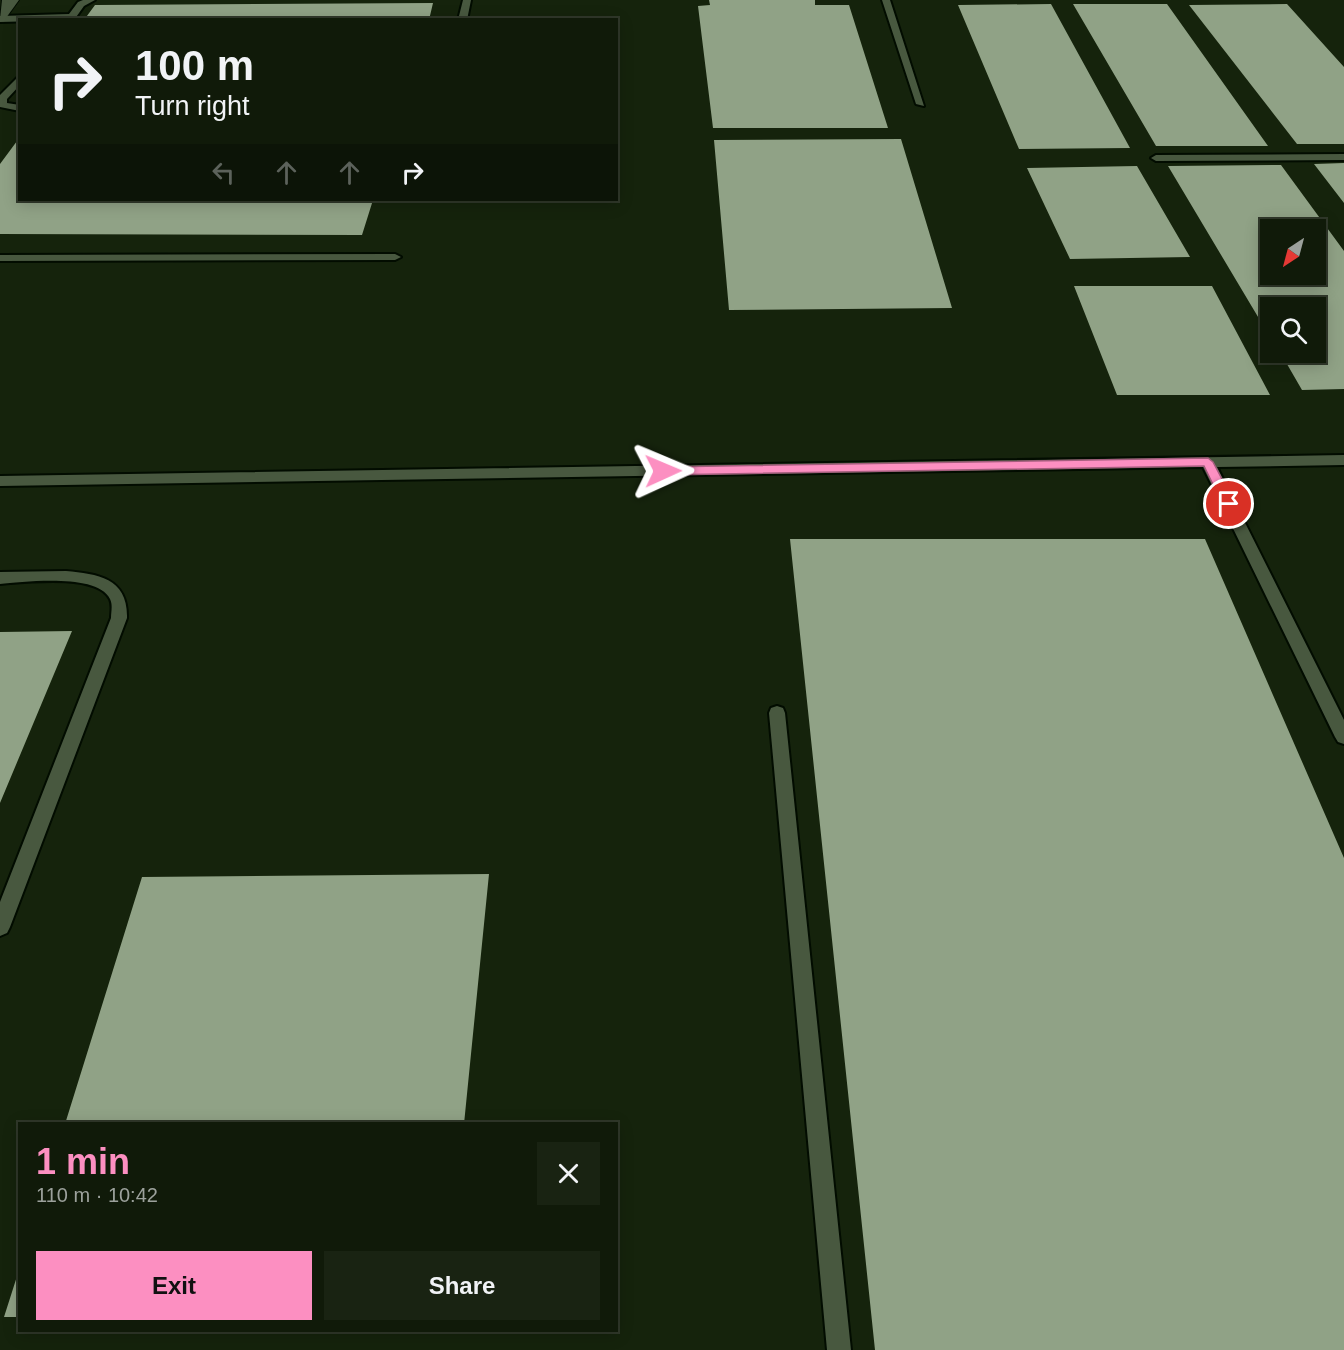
<!DOCTYPE html>
<meta charset="utf-8">
<style>
body{margin:0;font-family:Helvetica,sans-serif;background:#192312;color:#f1f3f6;height:100vh;display:flex;flex-direction:column;font-size:22px;white-space:nowrap}
*{box-sizing:border-box;margin:0}
p{font-size:20px;color:#9ca19c}
.icon{flex:none;width:33px;height:33px;fill:none;stroke:currentColor;stroke-width:2;stroke-linecap:round;stroke-linejoin:round}
.map{position:relative;flex:1;overflow:hidden}
.panel{position:absolute;left:18px;top:1122px;width:600px;height:210px;display:flex;flex-direction:column;background:#101a09;border-radius:0px;box-shadow:0 3px 15px #0003,0 0 0 2px #30382a}
.panel>*{flex:none}
.guide{position:absolute;left:18px;top:18px;width:600px;height:183px;border-radius:0px;box-shadow:0 3px 15px #0003,0 0 0 2px #30382a;background:#101a09;color:#f1f3f6;overflow:hidden}
.needle{width:39px;rotate:216deg}
.fabs{position:absolute;left:1260px;top:219px;display:grid;gap:12px}
.fabs a{display:grid;place-items:center;width:66px;height:66px;border-radius:0px;background:#101a09;box-shadow:0 3px 15px #0003,0 0 0 2px #30382a;font-size:30px}
.pin{position:absolute;display:grid;place-items:center;width:51px;height:51px;color:#fff;margin:-26px;border:3px solid #fff;border-radius:50%;box-shadow:0 2px 6px #0007}
.me{position:absolute;width:66px;margin:-33px;rotate:89deg;stroke-linejoin:round;filter:drop-shadow(0 0 4px #0008)}
.turn{display:flex;align-items:center;gap:21px;height:126px;padding:0 18px;font-size:27px}
.turn .icon{width:78px;height:78px;stroke-width:2.5}
.turn b{display:block;font-size:42px;line-height:51px}
.lanes{display:flex;align-items:center;height:57px;padding:0 18px;background:#0003;justify-content:center;gap:30px;direction:ltr}
.lanes .off{opacity:.35}
.round{display:grid;place-items:center;flex:none;width:63px;height:63px;border-radius:0px;background:#192312}
.summary{display:flex;align-items:center;justify-content:space-between;height:102px;padding:0 18px}
h1{font-size:36px;font-weight:700;line-height:45px;color:#fc8fc1}
.cta{display:flex;gap:12px;margin-top:auto;padding:12px 18px}
.cta a{flex:1;height:69px;border-radius:0px;background:#fc8fc1;color:#111;font-size:24px;font-weight:700;line-height:69px;text-align:center}
.cta a+a{background:#192312;color:#f1f3f6}
.map>svg:first-child{display:block}
.building{fill:#90a286;fill-rule:evenodd}
.lines{fill:none;stroke-linecap:round;stroke-linejoin:round}
.lane-casing{stroke:#020c00;stroke-width:4}
.street-casing{stroke:#020c00;stroke-width:2}
.lane{fill:#48583f;fill-rule:evenodd}
.street{fill:#48583f;fill-rule:evenodd}
.route{fill:#fc8fc1;stroke:#a45d7d;stroke-width:1.5}
</style>
<div class="map">
<svg width="1344" height="1350" viewBox="0 0 1344 1350">
<rect width="100%" height="100%" fill="#15230c"/>
<!-- building -->
<path class="building" d="M 709,0 L 815,0 L 815,5 L 849,5 L 888,128 L 713,128 L 698,6 L 710,5 Z
M 433,3 L 429,20 L 84,20 L 95,5 Z
M 1051,4 L 1130,148 L 1019,149 L 958,5 Z
M 1073,4 L 1167,4 L 1268,146 L 1156,146 Z
M 1287,4 L 1344,67 L 1344,144 L 1297,144 L 1189,5 Z
M 20,137 L 20,200 L 373,200 L 362,235 L 0,234 L 0,164 Z
M 901,139 L 952,308 L 729,310 L 714,140 Z
M 1344,163 L 1344,203 L 1314,164 Z
M 1281,165 L 1344,251 L 1344,389 L 1302,390 L 1280,352 L 1316,352 L 1316,308 L 1270,308 L 1270,337 L 1168,166 ZM 1270,230 L 1316,230 L 1316,274 L 1270,274 Z
M 1137,166 L 1190,257 L 1070,259 L 1027,168 Z
M 1074,286 L 1212,286 L 1270,395 L 1117,395 Z
M 790,539 L 1205,539 L 1344,858 L 1344,1350 L 875,1350 Z
M 72,631 L 0,803 L 0,632 Z
M 489,874 L 464,1124 L 65,1124 L 142,877 Z
M 19,1270 L 20,1317 L 4,1317 Z"/>
<g class="lines">
<!-- lane casing -->
<g class="lane-casing">
<path id="lane" d="M 83,0 L 95,0 L 84,6 L 74,20 L 0,22 L 0,16 L 69,14 L 78,2 Z
M 463,0 L 471,0 L 467,20 L 458,20 Z
M 882,0 L 890,0 L 924,106 L 916,104 Z
M 20,75 L 20,85 L 7,99 L 7,103 L 20,105 L 20,111 L 0,107 L 0,95 Z
M 1344,154 L 1344,160 L 1156,161 L 1151,158 L 1156,155 Z
M 0,255 L 395,254 L 401,257 L 395,260 L 0,261 Z
M 1344,455 L 1344,465 L 1217,467 L 1344,720 L 1344,744 L 1338,742 L 1335,737 L 1203,467 L 0,486 L 0,476 Z
M 66,571 C 98,574 128,578 127,618 L 10,927 L 7,933 L 0,936 L 0,902 L 111,618 C 111,612 113,605 110,599 C 97,573 25,582 0,584 L 0,572 Z
M 777,706 L 783,708 L 785,713 L 851,1350 L 827,1350 L 769,713 L 771,708 Z"/>
</g>
<!-- street casing -->
<g class="street-casing">
<path id="street" d="M 2,0 L 19,0 L 6,18 L 0,19 Z"/>
</g>
<!-- lane -->
<use href="#lane" class="lane"/>
<!-- street -->
<use href="#street" class="street"/>
</g>
<!-- route -->
<path class="route" d="M 1208,458 L 1213,462 L 1235,504 L 1233,507 L 1224,507 L 1204,466 L 663,475 L 657,471 L 663,467 Z"/>
</svg>
<div class="fabs">
<a><svg class="needle" viewBox="-14 -14 28 28"><path d="M0-13l5 13h-10z" fill="#e53935"/><path d="M0 13l5-13h-10z" fill="#9ca19c"/></svg></a>
<a><svg class="icon" aria-label="search" viewBox="0 0 24 24"><circle cx="10" cy="10" r="6"/><path d="M15 15l6 6"/></svg></a>
</div>
<div class="pin" style="left:1229px;top:504px;background:#d93025"><svg class="icon" aria-label="arrive" viewBox="0 0 24 24"><path d="M6 21V4h12l-3 4 3 4H6"/></svg></div>
<svg class="me" style="left:663px;top:471px" viewBox="-20 -20 40 40"><path d="M0-17L14 15 0 8-14 15z" fill="#fc8fc1" stroke="#fff" stroke-width="4"/></svg>
<div class="guide">
<div class="turn"><svg class="icon" aria-label="right" viewBox="0 0 24 24"><path d="M7 20v-9h11M14 6l5 5-5 5"/></svg><div><b>100 m</b>Turn right</div></div>
<div class="lanes"><svg class="icon off" aria-label="left" viewBox="0 0 24 24"><path d="M17 20v-9H6M10 6l-5 5 5 5"/></svg><svg class="icon off" aria-label="ahead" viewBox="0 0 24 24"><path d="M12 20V5M6 11l6-6 6 6"/></svg><svg class="icon off" aria-label="ahead" viewBox="0 0 24 24"><path d="M12 20V5M6 11l6-6 6 6"/></svg><svg class="icon" aria-label="right" viewBox="0 0 24 24"><path d="M7 20v-9h11M14 6l5 5-5 5"/></svg></div>
</div>
<section class="panel">
<div class="summary"><div><h1>1 min</h1><p>110 m · 10:42</p></div><a class="round"><svg class="icon" aria-label="close" viewBox="0 0 24 24"><path d="M6 6l12 12M18 6L6 18"/></svg></a></div>
<div class="cta"><a>Exit</a><a>Share</a></div>
</section>
</div>
